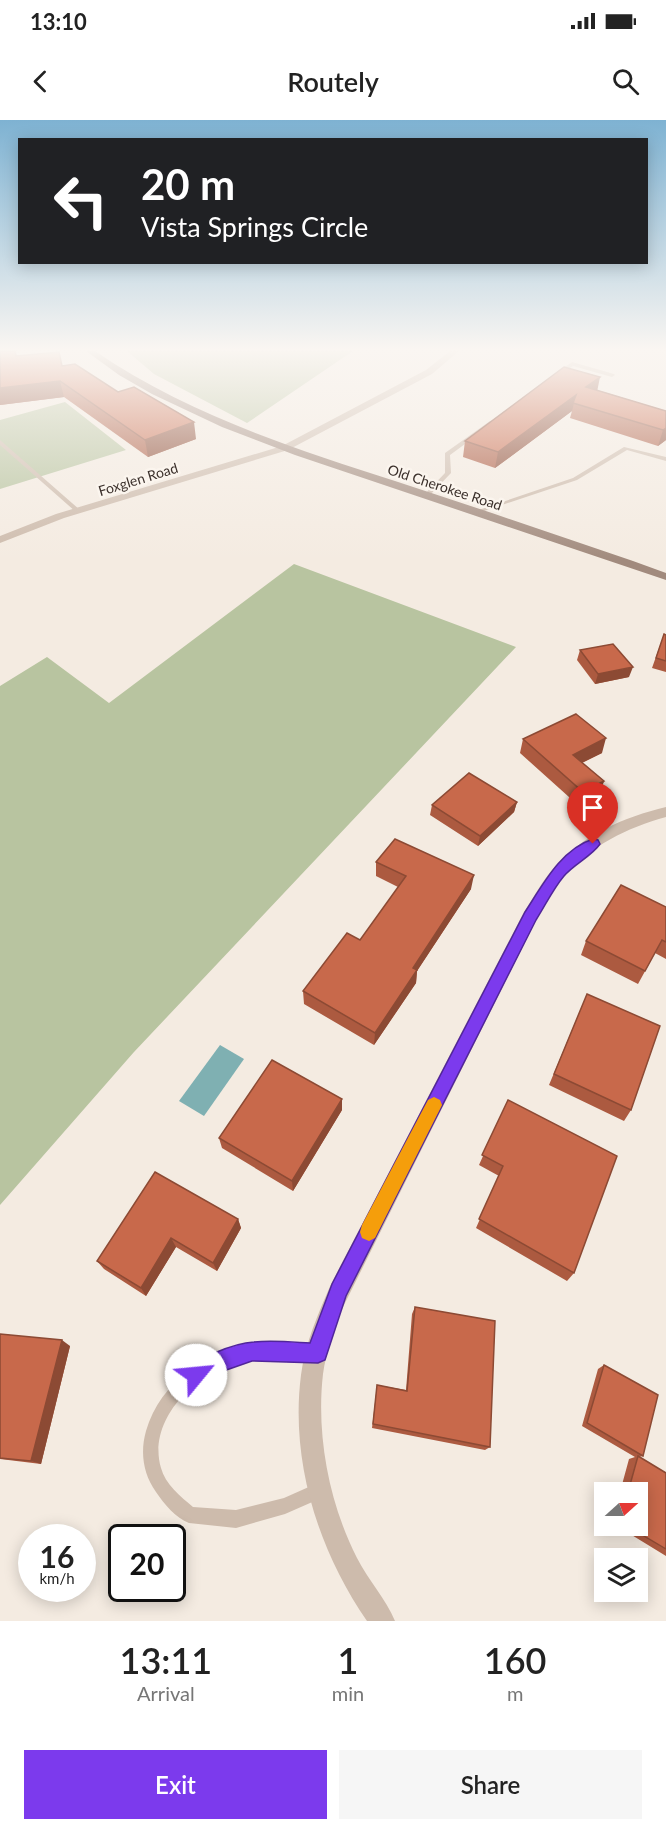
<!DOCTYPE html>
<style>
body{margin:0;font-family:Lato,sans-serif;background:#f6f6f6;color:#222;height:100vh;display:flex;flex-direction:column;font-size:22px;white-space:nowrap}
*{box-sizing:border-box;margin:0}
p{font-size:20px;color:#767676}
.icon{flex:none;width:33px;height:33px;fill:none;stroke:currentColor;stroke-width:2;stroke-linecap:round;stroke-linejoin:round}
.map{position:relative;height:1501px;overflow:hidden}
.drawer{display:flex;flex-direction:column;background:#fff;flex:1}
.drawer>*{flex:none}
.hud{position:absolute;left:18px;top:18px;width:630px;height:126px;border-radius:0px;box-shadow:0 3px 15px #0003;background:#202124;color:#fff;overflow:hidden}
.needle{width:39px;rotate:69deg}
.controls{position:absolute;left:594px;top:1362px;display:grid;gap:12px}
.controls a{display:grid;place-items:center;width:54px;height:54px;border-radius:0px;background:#fff;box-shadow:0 3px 15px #0003;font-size:30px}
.speed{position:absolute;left:18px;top:1404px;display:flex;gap:12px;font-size:30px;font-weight:700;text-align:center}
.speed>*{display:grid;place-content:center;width:78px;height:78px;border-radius:50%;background:#fff;box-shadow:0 3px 15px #0003;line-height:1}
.speed small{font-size:15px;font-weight:400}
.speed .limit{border:3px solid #111;border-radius:9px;background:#fff;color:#111}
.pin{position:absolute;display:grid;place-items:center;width:51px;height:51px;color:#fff;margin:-62px -26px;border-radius:50% 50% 50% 0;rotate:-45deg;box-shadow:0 0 6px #0007}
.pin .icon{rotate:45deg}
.me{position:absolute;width:66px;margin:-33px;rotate:62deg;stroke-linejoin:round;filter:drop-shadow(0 0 4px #0008)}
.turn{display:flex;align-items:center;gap:21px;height:126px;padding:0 24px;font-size:27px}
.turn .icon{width:78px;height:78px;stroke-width:2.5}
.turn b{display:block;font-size:42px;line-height:51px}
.eta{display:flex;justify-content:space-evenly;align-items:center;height:102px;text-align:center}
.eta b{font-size:36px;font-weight:600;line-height:42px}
.button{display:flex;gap:12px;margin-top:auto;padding:12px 24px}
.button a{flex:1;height:69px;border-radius:0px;background:#7c3aed;color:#fff;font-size:24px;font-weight:600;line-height:69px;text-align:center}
.button a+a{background:#f6f6f6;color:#222}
.status{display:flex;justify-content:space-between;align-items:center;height:42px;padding:0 30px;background:#fff;direction:ltr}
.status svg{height:16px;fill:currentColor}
header{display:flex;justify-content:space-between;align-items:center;height:78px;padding:0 24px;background:#fff;font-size:27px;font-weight:600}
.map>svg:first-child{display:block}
.green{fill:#b8c4a0}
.water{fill:#7fb0b2}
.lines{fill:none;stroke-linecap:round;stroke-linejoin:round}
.lane{fill:#cdbbac;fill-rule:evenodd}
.street{fill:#cdbbac;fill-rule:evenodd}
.secondary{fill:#a18a7d;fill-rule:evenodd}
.wall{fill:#ac5a40}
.shaded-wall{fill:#8c4a34}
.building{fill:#c8694b;stroke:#8c4a34;stroke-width:1.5}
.route{fill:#7c3aed;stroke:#51269a;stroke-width:1.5}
.slow{fill:#f59e0b}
.labels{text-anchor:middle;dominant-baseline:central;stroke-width:5;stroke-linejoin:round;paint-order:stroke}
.far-street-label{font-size:14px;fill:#3b302b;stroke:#fbf5ee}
</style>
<div class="status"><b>13:10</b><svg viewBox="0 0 49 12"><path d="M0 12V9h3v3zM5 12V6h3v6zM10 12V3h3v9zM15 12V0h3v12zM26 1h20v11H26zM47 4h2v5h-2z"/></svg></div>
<header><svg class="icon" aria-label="back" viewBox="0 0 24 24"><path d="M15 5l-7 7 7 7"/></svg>Routely<svg class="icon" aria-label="search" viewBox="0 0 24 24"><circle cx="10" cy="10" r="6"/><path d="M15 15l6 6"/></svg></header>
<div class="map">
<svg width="666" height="1501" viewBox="0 0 666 1501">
<rect width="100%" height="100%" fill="#f4ebe1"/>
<!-- green -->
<path class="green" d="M 127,231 L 353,231 L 247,303 L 154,254 Z
M 65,282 L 126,330 L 0,369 L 0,300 Z
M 294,444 L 516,527 L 134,932 L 0,1085 L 0,566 L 47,537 L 109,583 Z"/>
<!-- water -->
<path class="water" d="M 220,925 L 244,939 L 204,996 L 179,981 Z"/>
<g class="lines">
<!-- lane -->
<path class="lane" d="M 572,242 L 614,254 L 615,255 L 612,257 L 573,246 L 558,257 L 554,257 L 554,255 Z
M 490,301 L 495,302 L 450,335 L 451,353 L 429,376 L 425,376 L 425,374 L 445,353 L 445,333 Z
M 0,320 L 80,390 L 80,392 L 76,392 L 0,325 Z
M 624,327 L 666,337 L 666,341 L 627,330 L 577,360 L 478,393 L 473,392 L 573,358 Z
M 270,1223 L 318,1225 L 323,1228 L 326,1233 L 323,1238 L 318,1241 C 290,1238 263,1236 236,1243 C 194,1254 147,1301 161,1348 C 165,1364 181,1377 193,1387 L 236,1390 L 284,1378 L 320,1362 L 326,1364 L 328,1370 L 326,1376 L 285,1394 L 236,1408 L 189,1403 C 176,1398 164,1384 156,1372 C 143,1354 140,1332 146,1311 C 162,1256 216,1226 270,1223 Z"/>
<!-- street -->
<path class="street" d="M 450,231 L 459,231 L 432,254 L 288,330 L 64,398 L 0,423 L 0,416 L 56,394 L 282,326 L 426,250 Z
M 666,687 L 666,697 C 628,707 589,727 563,757 C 552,770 545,786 536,800 L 341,1191 C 334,1212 326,1232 323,1254 C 316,1315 329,1383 357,1438 C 368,1460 386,1479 395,1501 L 367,1501 C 318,1430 290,1341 301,1255 C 305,1223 319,1192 331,1164 L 524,792 C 534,777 542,761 553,749 C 582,715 624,697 666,687 Z"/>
<!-- secondary -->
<path class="secondary" d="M 86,231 L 95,231 C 187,294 290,327 395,361 C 475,387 554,414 633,441 L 666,453 L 666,460 L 295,335 L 222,307 L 152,274 L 119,255 Z"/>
</g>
<!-- wall -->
<path class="wall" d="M 0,231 L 15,231 L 17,236 L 62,246 L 118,272 L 196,319 L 148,337 L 64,277 L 0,285 Z
M 597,270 L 666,291 L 666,320 L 658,326 L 570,298 L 572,291 L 495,348 L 463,337 L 465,321 Z
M 664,514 L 666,515 L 666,552 L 652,548 Z
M 580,530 L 629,557 L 595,564 L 577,540 Z
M 523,619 L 602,633 L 582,643 L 604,661 L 599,675 L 579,686 L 520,633 Z
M 517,682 L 514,692 L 478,726 L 430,695 L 432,685 Z
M 376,742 L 471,769 L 417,851 L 416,863 L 374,925 L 304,884 L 303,871 L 360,820 L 398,767 L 376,756 Z
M 666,787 L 666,839 L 655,833 L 638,864 L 581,835 L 586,821 Z
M 582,886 L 631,990 L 624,1001 L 549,965 Z
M 508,980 L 574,1153 L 567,1161 L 476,1108 L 499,1056 L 479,1045 Z
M 342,990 L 293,1071 L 222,1028 L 219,1018 Z
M 238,1099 L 241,1108 L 217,1151 L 176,1127 L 146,1176 L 104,1149 L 97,1141 Z
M 415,1187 L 490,1327 L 485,1330 L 372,1308 L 377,1265 L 406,1270 L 412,1194 Z
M 0,1214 L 70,1226 L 41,1344 L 0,1339 Z
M 604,1245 L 643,1336 L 639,1337 L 666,1353 L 666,1436 L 617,1406 L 638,1406 L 638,1372 L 620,1372 L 629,1339 L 635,1337 L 582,1306 L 598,1249 Z"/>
<!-- shaded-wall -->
<path class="shaded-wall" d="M 600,257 L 597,272 L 586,267 Z
M 60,261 L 64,277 L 0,285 L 0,268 Z
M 576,275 L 572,291 L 495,348 L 498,332 Z
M 194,302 L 196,319 L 148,337 L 145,320 Z
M 666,308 L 666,320 L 658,326 L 663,310 Z
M 633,547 L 629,557 L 595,564 L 598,554 Z
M 606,618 L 602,633 L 569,649 L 573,635 Z
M 604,661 L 599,675 L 579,686 L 583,672 Z
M 517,682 L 514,692 L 478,726 L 480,716 Z
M 474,755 L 471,769 L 417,851 L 416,863 L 374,925 L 375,913 L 413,848 Z
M 342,979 L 342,990 L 293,1071 L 292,1061 Z
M 238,1099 L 241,1108 L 217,1151 L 213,1143 Z
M 171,1118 L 176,1127 L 146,1176 L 141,1168 Z
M 62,1220 L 70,1226 L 41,1344 L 31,1341 Z"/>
<!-- building -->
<path class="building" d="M 0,231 L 15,231 L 16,236 L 59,232 L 62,246 L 75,244 L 118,272 L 134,267 L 194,302 L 145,320 L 60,261 L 0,268 Z
M 564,247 L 600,257 L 586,267 L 666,291 L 666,308 L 663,310 L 573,283 L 576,275 L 498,332 L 465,321 Z
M 664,514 L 666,515 L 666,541 L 656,538 Z
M 613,524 L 633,547 L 598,554 L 580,530 Z
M 576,594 L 606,618 L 573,635 L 604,661 L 583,672 L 523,619 Z
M 469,653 L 517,682 L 480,716 L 432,685 Z
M 395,719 L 474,755 L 413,848 L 417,850 L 375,913 L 303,871 L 347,813 L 360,820 L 406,756 L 376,742 Z
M 621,765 L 666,787 L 666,822 L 662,820 L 645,851 L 586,821 Z
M 587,874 L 660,906 L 631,990 L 554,954 Z
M 272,940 L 342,979 L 292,1061 L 219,1018 Z
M 508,980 L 617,1036 L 574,1153 L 479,1099 L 503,1046 L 482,1035 Z
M 155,1052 L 238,1099 L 213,1143 L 171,1118 L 141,1168 L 97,1141 Z
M 415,1187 L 495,1201 L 490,1327 L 373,1304 L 377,1265 L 407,1271 Z
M 0,1214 L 62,1220 L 31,1341 L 0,1338 Z
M 604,1245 L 658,1275 L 643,1336 L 587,1303 Z
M 638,1336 L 666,1353 L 666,1429 L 627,1406 L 638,1406 L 638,1372 L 628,1372 Z"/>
<!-- sky -->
<linearGradient id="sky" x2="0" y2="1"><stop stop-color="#7eb2d2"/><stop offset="0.52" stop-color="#faf6f2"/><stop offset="1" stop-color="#faf6f2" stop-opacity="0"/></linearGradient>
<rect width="666" height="441" fill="url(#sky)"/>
<!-- route -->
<path class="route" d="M 593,719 L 598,720 L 600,724 C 592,736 574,744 564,756 C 553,769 545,786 536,800 L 346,1176 L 325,1240 L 318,1243 L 252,1241 L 215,1254 L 196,1265 L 188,1263 L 185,1255 C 193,1238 236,1223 254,1222 C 272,1220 292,1222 310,1223 L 332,1164 L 525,792 C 542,766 561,729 593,719 Z"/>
<!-- slow -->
<path class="slow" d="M 434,977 L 440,980 L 442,985 L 375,1118 L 369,1121 L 362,1118 L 360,1112 L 362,1105 L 428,980 Z"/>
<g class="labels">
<!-- far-street labels -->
<g class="far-street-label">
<text transform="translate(138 359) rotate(-17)">Foxglen Road</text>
<text transform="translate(445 367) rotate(18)">Old Cherokee Road</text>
</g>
</g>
</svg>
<div class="controls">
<a><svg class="needle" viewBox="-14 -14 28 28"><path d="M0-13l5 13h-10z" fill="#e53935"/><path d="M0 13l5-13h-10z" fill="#767676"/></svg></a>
<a><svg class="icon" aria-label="layers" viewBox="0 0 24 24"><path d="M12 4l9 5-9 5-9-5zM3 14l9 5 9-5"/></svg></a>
</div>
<div class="speed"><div>16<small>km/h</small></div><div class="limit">20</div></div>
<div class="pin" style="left:593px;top:724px;background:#d93025"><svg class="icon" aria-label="arrive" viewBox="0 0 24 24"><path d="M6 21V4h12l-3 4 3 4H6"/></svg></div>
<svg class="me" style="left:196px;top:1255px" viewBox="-20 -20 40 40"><circle r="19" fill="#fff"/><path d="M0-13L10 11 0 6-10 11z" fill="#7c3aed"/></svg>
<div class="hud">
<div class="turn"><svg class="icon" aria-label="left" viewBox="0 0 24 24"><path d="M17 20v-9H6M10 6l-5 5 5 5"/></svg><div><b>20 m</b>Vista Springs Circle</div></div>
</div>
</div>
<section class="drawer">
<div class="eta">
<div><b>13:11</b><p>Arrival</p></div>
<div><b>1</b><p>min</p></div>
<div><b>160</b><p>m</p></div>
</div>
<div class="button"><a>Exit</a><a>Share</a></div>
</section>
